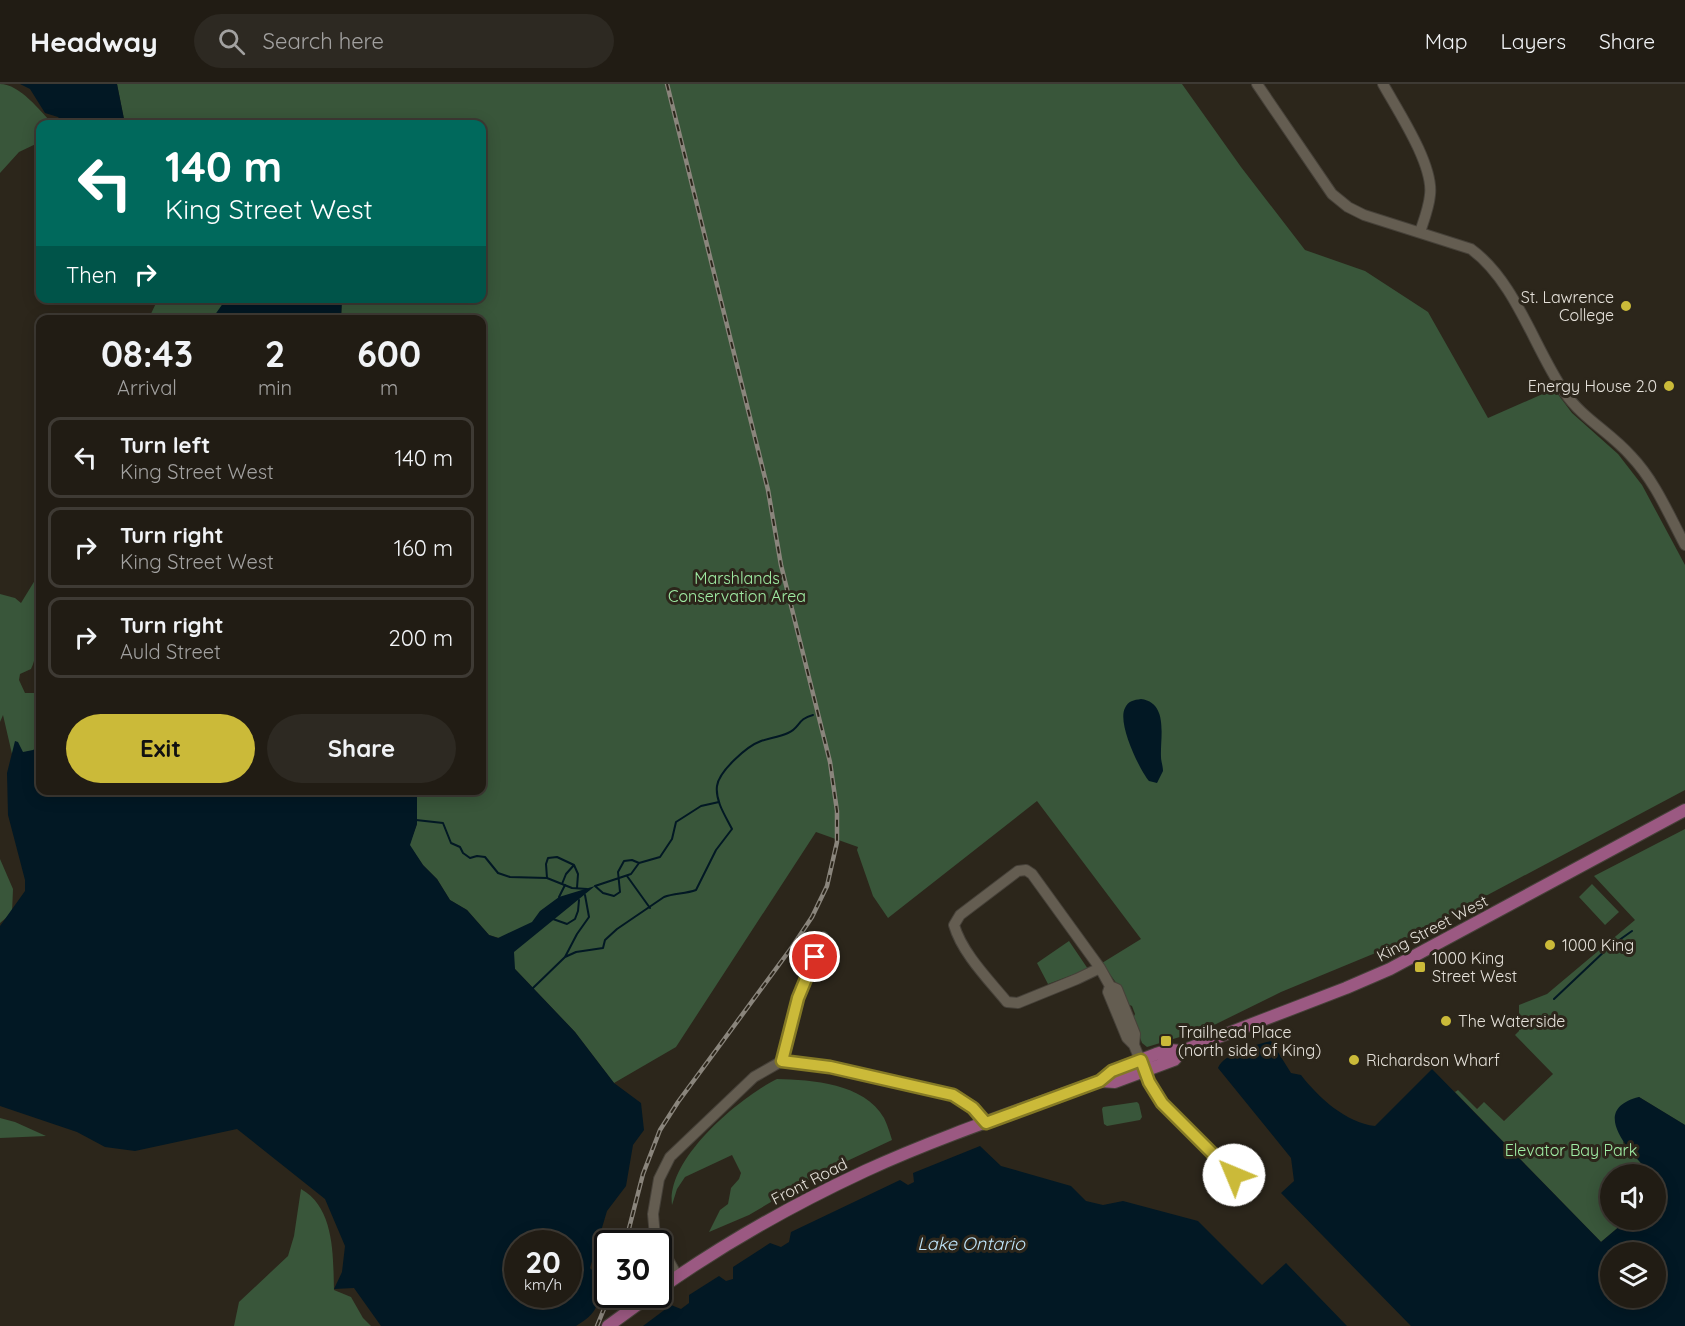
<!DOCTYPE html>
<style>
body{margin:0;font-family:Quicksand,sans-serif;background:#2d2922;color:#f1f3f6;height:100vh;display:flex;flex-direction:column;font-size:22px;white-space:nowrap}
*{box-sizing:border-box;margin:0}
p{font-size:20px;color:#a2a1a0}
.icon{flex:none;width:33px;height:33px;fill:none;stroke:currentColor;stroke-width:2;stroke-linecap:round;stroke-linejoin:round}
.map{position:relative;flex:1;overflow:hidden}
.drawer{position:absolute;left:36px;top:231px;width:450px;height:480px;display:flex;flex-direction:column;background:#211c14;border-radius:12px;box-shadow:0 3px 15px #0003,0 0 0 2px #3e3a34}
.drawer>*{flex:none}
.guide{position:absolute;left:36px;top:36px;width:450px;height:183px;border-radius:12px;box-shadow:0 3px 15px #0003,0 0 0 2px #3e3a34;background:#00695c;color:#fff;overflow:hidden}
.controls{position:absolute;left:1600px;top:1080px;display:grid;gap:12px}
.controls a{display:grid;place-items:center;width:66px;height:66px;border-radius:50%;background:#211c14;box-shadow:0 3px 15px #0003,0 0 0 2px #3e3a34;font-size:30px}
.speed{position:absolute;left:504px;top:1146px;display:flex;gap:12px;font-size:30px;font-weight:700;text-align:center}
.speed>*{display:grid;place-content:center;width:78px;height:78px;border-radius:50%;background:#211c14;box-shadow:0 3px 15px #0003,0 0 0 2px #3e3a34;line-height:1}
.speed small{font-size:15px;font-weight:400}
.speed .limit{border:3px solid #111;border-radius:9px;background:#fff;color:#111}
.pin{position:absolute;display:grid;place-items:center;width:51px;height:51px;color:#fff;margin:-26px;border:3px solid #fff;border-radius:50%;box-shadow:0 2px 6px #0007}
.me{position:absolute;width:66px;margin:-33px;rotate:315deg;stroke-linejoin:round;filter:drop-shadow(0 0 4px #0008)}
.turn{display:flex;align-items:center;gap:21px;height:126px;padding:0 30px;font-size:27px}
.turn .icon{width:78px;height:78px;stroke-width:2.5}
.turn b{display:block;font-size:42px;line-height:51px}
.then{display:flex;align-items:center;height:57px;padding:0 30px;background:#0003;gap:12px;font-size:22px}
.eta{display:flex;justify-content:space-evenly;align-items:center;height:102px;text-align:center}
.eta b{font-size:36px;font-weight:800;line-height:42px}
.primary-button{display:flex;gap:12px;margin-top:auto;padding:12px 30px}
.primary-button a{flex:1;height:69px;border-radius:36px;background:#cbba39;color:#111;font-size:24px;font-weight:800;line-height:69px;text-align:center}
.primary-button a+a{background:#2d2922;color:#f1f3f6}
ul{padding:0;list-style:none}
li{display:flex;align-items:center;gap:18px;height:81px;margin:0 12px 9px;padding:0 18px;border:3px solid #3e3a34;border-radius:12px}
li div{flex:1}
li b{display:block;font-size:22px}
li em{font-style:normal}
header{display:flex;align-items:center;gap:36px;box-sizing:border-box;height:84px;padding:0 30px;background:#211c14;border-bottom:2px solid #3e3a34}
header strong{font-size:28px}
nav{display:flex;gap:33px;margin-inline-start:auto;font-size:21px}
.search{width:420px;height:54px;background:#2d2922;display:flex;align-items:center;gap:15px;box-sizing:border-box;padding:0 21px;border-radius:33px;color:#a2a1a0;font-size:22px}
.map>svg:first-child{display:block}
.green{fill:#39563a}
.water{fill:#021824;fill-rule:evenodd}
.lines{fill:none;stroke-linecap:round;stroke-linejoin:round}
.stream{stroke:#021824;stroke-width:2}
.minor-casing{stroke:#464139;stroke-width:12}
.major-casing{stroke:#464139;stroke-width:14}
.minor{stroke:#645d51;stroke-width:10}
.major{stroke:#9b5982;stroke-width:12}
.rail-casing{stroke:#8a857c;stroke-width:4.5}
.rail{stroke:#2c261b;stroke-width:2;stroke-dasharray:7;stroke-linecap:butt}
.route-casing{stroke:#847925;stroke-width:15}
.route{stroke:#cbba39;stroke-width:10}
.poi-dot{fill:#cbba39;stroke:#2c261b;stroke-width:2}
.labels{text-anchor:middle;dominant-baseline:central;stroke-width:6;stroke-linejoin:round;paint-order:stroke}
.poi-label{font-size:16px;fill:#e5e1da;stroke:#2c261b;text-anchor:start}
.park-label{font-size:16px;fill:#a0eda4;stroke:#2c261b}
.street-label{font-size:16px;fill:#e5e1da;stroke:#2c261b}
.water-label{font-size:18px;font-style:italic;fill:#bfe5fb;stroke:#2c261b}
</style>
<header>
<strong>Headway</strong>
<div class="search"><svg class="icon" aria-label="search" viewBox="0 0 24 24"><circle cx="10" cy="10" r="6"/><path d="M15 15l6 6"/></svg>Search here</div>
<nav><a>Map</a><a>Layers</a><a>Share</a></nav>
</header>
<div class="map">
<svg width="1685" height="1242" viewBox="0 0 1685 1242">
<rect width="100%" height="100%" fill="#2c261b"/>
<!-- green -->
<path class="green" d="M 0,0 C 20,0 40,27 53,40 L 40,40 L 40,58 L 19,68 L 0,89 Z
M 117,0 L 1182,0 L 1241,83 L 1305,166 L 1365,187 L 1428,228 L 1488,334 L 1554,305 L 1572,329 L 1618,370 L 1642,401 L 1685,481 L 1685,706 L 1390,863 L 1281,908 L 1206,945 L 1147,963 L 1142,959 L 1133,934 L 1135,930 L 1132,922 L 1127,920 L 1119,903 L 1102,879 L 1141,855 L 1037,717 L 888,834 L 873,812 L 857,766 L 858,763 L 816,748 L 676,963 L 614,999 L 575,948 L 515,885 L 499,854 L 489,851 L 467,826 L 450,816 L 437,795 L 423,781 L 409,761 L 417,740 L 417,707 L 482,706 L 482,236 L 341,235 L 342,215 L 482,214 L 482,40 L 125,40 Z
M 158,215 L 224,215 L 224,221 L 212,235 L 148,236 Z
M 40,471 L 40,554 C 36,564 36,575 31,585 L 20,590 L 19,596 L 25,609 L 40,609 L 40,666 L 12,670 L 3,631 L 0,638 L 0,510 L 15,514 L 21,519 L 40,488 Z
M 1685,745 L 1685,1041 L 1639,1013 L 1623,1059 L 1651,1090 L 1611,1090 L 1611,1136 L 1627,1136 L 1601,1158 L 1455,1008 L 1458,1006 L 1477,1025 L 1484,1018 L 1504,1037 L 1553,990 L 1515,951 L 1519,947 L 1519,921 L 1547,910 L 1635,836 L 1594,792 Z
M 0,775 L 13,805 L 12,829 L 0,839 Z
M 1592,800 L 1619,828 L 1605,841 L 1579,813 Z
M 1069,857 L 1088,885 L 1048,900 L 1037,879 Z
M 777,995 C 812,996 864,999 884,1034 C 887,1040 890,1049 892,1056 L 815,1092 L 749,1131 L 709,1148 L 720,1126 L 728,1120 L 731,1104 L 739,1095 L 741,1089 L 732,1071 L 685,1093 L 677,1105 L 672,1121 C 666,1075 739,1014 777,995 Z
M 1137,1018 L 1139,1020 L 1142,1033 L 1140,1036 L 1107,1042 L 1104,1040 L 1102,1025 L 1103,1023 Z
M 0,1034 L 15,1038 L 46,1052 L 0,1054 Z
M 301,1105 C 335,1124 333,1172 334,1206 L 351,1213 L 363,1234 L 371,1242 L 234,1242 L 239,1218 L 288,1172 L 294,1152 Z"/>
<!-- water -->
<path class="water" d="M 20,0 L 117,0 L 125,40 L 64,40 L 58,33 L 45,29 L 30,5 Z
M 342,214 L 341,235 L 212,235 L 226,215 Z
M 1141,615 C 1169,619 1160,653 1161,673 C 1161,677 1163,682 1163,687 L 1157,699 L 1149,697 C 1139,685 1117,639 1125,624 C 1128,617 1134,616 1141,615 Z
M 15,657 L 18,658 L 23,668 L 33,666 L 40,662 L 40,706 L 417,707 L 417,740 L 410,761 L 423,781 L 437,795 L 450,816 L 467,826 L 489,851 L 498,854 L 532,838 L 540,827 L 559,813 L 595,802 L 514,868 L 515,885 L 575,948 L 614,999 L 641,1019 L 644,1046 L 633,1061 L 626,1102 L 607,1127 L 590,1184 L 599,1193 C 599,1220 600,1227 576,1242 L 381,1242 L 354,1204 L 334,1205 L 342,1188 L 345,1162 L 325,1115 L 237,1045 L 135,1067 L 105,1063 L 77,1048 L 0,1022 L 0,842 L 25,807 L 25,796 L 8,731 L 7,689 ZM 518,1160 L 568,1160 L 568,1210 L 518,1210 Z
M 1271,957 L 1291,989 L 1301,991 C 1318,1013 1346,1039 1375,1042 L 1432,985 L 1601,1158 L 1627,1136 L 1656,1136 L 1656,1090 L 1651,1090 C 1632,1069 1587,1026 1639,1013 L 1685,1041 L 1685,1242 L 1411,1242 L 1281,1109 L 1294,1097 L 1291,1074 L 1218,984 C 1223,970 1257,960 1271,957 ZM 1656,1168 L 1656,1214 L 1611,1214 L 1611,1168 Z
M 980,1062 L 1001,1082 L 1071,1102 L 1086,1117 L 1103,1121 L 1123,1117 L 1198,1137 L 1262,1201 L 1286,1179 L 1347,1242 L 643,1242 L 671,1221 L 681,1225 L 689,1219 L 689,1211 L 719,1192 L 726,1197 L 733,1195 L 733,1183 L 770,1159 L 781,1163 L 789,1158 L 791,1148 L 900,1096 L 908,1101 L 914,1098 L 913,1089 Z"/>
<g class="lines">
<!-- stream -->
<path class="stream" d="M 416,736 L 443,739 L 451,759 L 460,763 L 463,769 L 470,774 L 477,772 L 485,773 L 498,789 L 510,793 L 547,794 L 572,804 L 587,805
M 627,792 L 650,824
M 547,794 L 546,780 L 548,774 L 557,773 L 574,781 L 578,790 L 577,804
M 562,800 L 566,790 L 574,781
M 595,802 L 631,790 L 639,779 L 660,773 L 672,755 L 676,738 L 701,722 L 719,718
M 595,802 L 603,809 L 614,812 L 620,808 L 618,788 L 624,777 L 632,776 L 639,779
M 559,813 L 565,801
M 553,835 L 567,840 L 575,835 L 578,827 L 579,816
M 565,873 L 576,868 L 603,864 L 605,856 L 617,845 L 664,813 C 674,809 685,810 696,806 L 716,766 L 732,745 C 726,733 715,717 717,702 C 719,687 747,662 761,657 C 770,654 779,653 788,649 C 800,644 797,635 813,631
M 533,904 L 565,873 L 577,850 L 589,833 L 585,811
M 1554,915 L 1608,864 L 1632,847"/>
<!-- minor casing -->
<g class="minor-casing">
<path id="minor" d="M 1257,0 L 1332,110 L 1348,123 L 1364,131 L 1471,165 C 1516,198 1534,264 1565,309 C 1582,334 1611,349 1631,372 C 1655,397 1669,431 1685,461
M 1383,0 C 1398,27 1434,81 1430,111 C 1429,123 1424,136 1420,148
M 1100,884 L 1077,895 L 1018,919 L 1007,918 C 989,896 962,869 954,841 L 960,831 L 1018,787 L 1026,786 L 1032,790 L 1100,884 L 1110,902 L 1117,905 L 1135,950 L 1134,961
M 1110,902 L 1108,908 L 1127,954 L 1134,961 L 1149,998 L 1162,1019 L 1234,1091
M 782,977 L 798,914 L 823,853
M 678,1193 L 655,1153 L 653,1130 L 659,1095 L 670,1073 L 754,993 L 782,977 L 830,983 L 953,1011 L 973,1024 L 986,1039"/>
</g>
<!-- major casing -->
<g class="major-casing">
<path id="major" d="M 1100,997 L 1115,998 L 1174,976 L 1182,967
M 658,1206 C 723,1160 792,1121 865,1087 C 941,1052 1021,1026 1100,997 L 1112,987 L 1156,970 L 1169,966 L 1182,967 L 1346,904 L 1390,885 L 1685,726
M 608,1242 L 652,1210"/>
</g>
<!-- minor -->
<use href="#minor" class="minor"/>
<!-- major -->
<use href="#major" class="major"/>
<!-- rail casing -->
<g class="rail-casing">
<path id="rail" d="M 625,1160 L 643,1090 L 660,1046 L 678,1018 L 792,863 L 812,833 L 827,802 L 837,758 L 837,727 L 830,678 L 781,481 L 768,406 L 667,0
M 597,1242 L 610,1210"/>
</g>
<!-- rail -->
<use href="#rail" class="rail"/>
</g>
<g class="lines">
<!-- route casing -->
<g class="route-casing">
<path id="route" d="M 815,873 L 798,914 L 782,977 L 830,983 L 953,1011 L 973,1024 L 986,1039 L 1100,997 L 1112,987 L 1141,976 L 1149,998 L 1162,1019 L 1234,1091"/>
</g>
<!-- route -->
<use href="#route" class="route"/>
</g>
<!-- markers -->
<g class="poi-dot">
<circle cx="1626" cy="222" r="6"/>
<circle cx="1669" cy="302" r="6"/>
<circle cx="1550" cy="861" r="6"/>
<rect x="1414" y="877" width="12" height="12" rx="3"/>
<circle cx="1446" cy="937" r="6"/>
<rect x="1160" y="951" width="12" height="12" rx="3"/>
<circle cx="1354" cy="976" r="6"/>
</g>
<g class="labels">
<!-- poi labels -->
<g class="poi-label">
<text x="1614" y="213" text-anchor="end">St. Lawrence<tspan x="1614" dy="18">College</tspan></text>
<text x="1657" y="302" text-anchor="end">Energy House 2.0</text>
<text x="1562" y="861">1000 King</text>
<text x="1432" y="874">1000 King<tspan x="1432" dy="18">Street West</tspan></text>
<text x="1458" y="937">The Waterside</text>
<text x="1178" y="948">Trailhead Place<tspan x="1178" dy="18">(north side of King)</tspan></text>
<text x="1366" y="976">Richardson Wharf</text>
</g>
<!-- park labels -->
<g class="park-label">
<text x="737" y="494">Marshlands<tspan x="737" dy="18">Conservation Area</tspan></text>
<text x="1571" y="1066">Elevator Bay Park</text>
</g>
<!-- street labels -->
<g class="street-label">
<text transform="translate(1432 844) rotate(-28)">King Street West</text>
<text transform="translate(809 1097) rotate(-27)">Front Road</text>
</g>
<!-- water labels -->
<g class="water-label">
<text x="971" y="1159">Lake Ontario</text>
</g>
</g>
</svg>
<div class="controls">
<a><svg class="icon" aria-label="sound" viewBox="0 0 24 24"><path d="M4 9h4l5-4v14l-5-4H4zM17 9q2 3 0 6"/></svg></a>
<a><svg class="icon" aria-label="layers" viewBox="0 0 24 24"><path d="M12 4l9 5-9 5-9-5zM3 14l9 5 9-5"/></svg></a>
</div>
<div class="speed"><div>20<small>km/h</small></div><div class="limit">30</div></div>
<div class="pin" style="left:815px;top:873px;background:#d93025"><svg class="icon" aria-label="arrive" viewBox="0 0 24 24"><path d="M6 21V4h12l-3 4 3 4H6"/></svg></div>
<svg class="me" style="left:1234px;top:1091px" viewBox="-20 -20 40 40"><circle r="19" fill="#fff"/><path d="M0-13L10 11 0 6-10 11z" fill="#cbba39"/></svg>
<div class="guide">
<div class="turn"><svg class="icon" aria-label="left" viewBox="0 0 24 24"><path d="M17 20v-9H6M10 6l-5 5 5 5"/></svg><div><b>140 m</b>King Street West</div></div>
<div class="then">Then<svg class="icon" aria-label="right" viewBox="0 0 24 24"><path d="M7 20v-9h11M14 6l5 5-5 5"/></svg></div>
</div>
<section class="drawer">
<div class="eta">
<div><b>08:43</b><p>Arrival</p></div>
<div><b>2</b><p>min</p></div>
<div><b>600</b><p>m</p></div>
</div>
<ul>
<li><svg class="icon" aria-label="left" viewBox="0 0 24 24"><path d="M17 20v-9H6M10 6l-5 5 5 5"/></svg><div><b>Turn left</b><p>King Street West</p></div><em>140 m</em></li>
<li><svg class="icon" aria-label="right" viewBox="0 0 24 24"><path d="M7 20v-9h11M14 6l5 5-5 5"/></svg><div><b>Turn right</b><p>King Street West</p></div><em>160 m</em></li>
<li><svg class="icon" aria-label="right" viewBox="0 0 24 24"><path d="M7 20v-9h11M14 6l5 5-5 5"/></svg><div><b>Turn right</b><p>Auld Street</p></div><em>200 m</em></li>
</ul>
<div class="primary-button"><a>Exit</a><a>Share</a></div>
</section>
</div>
